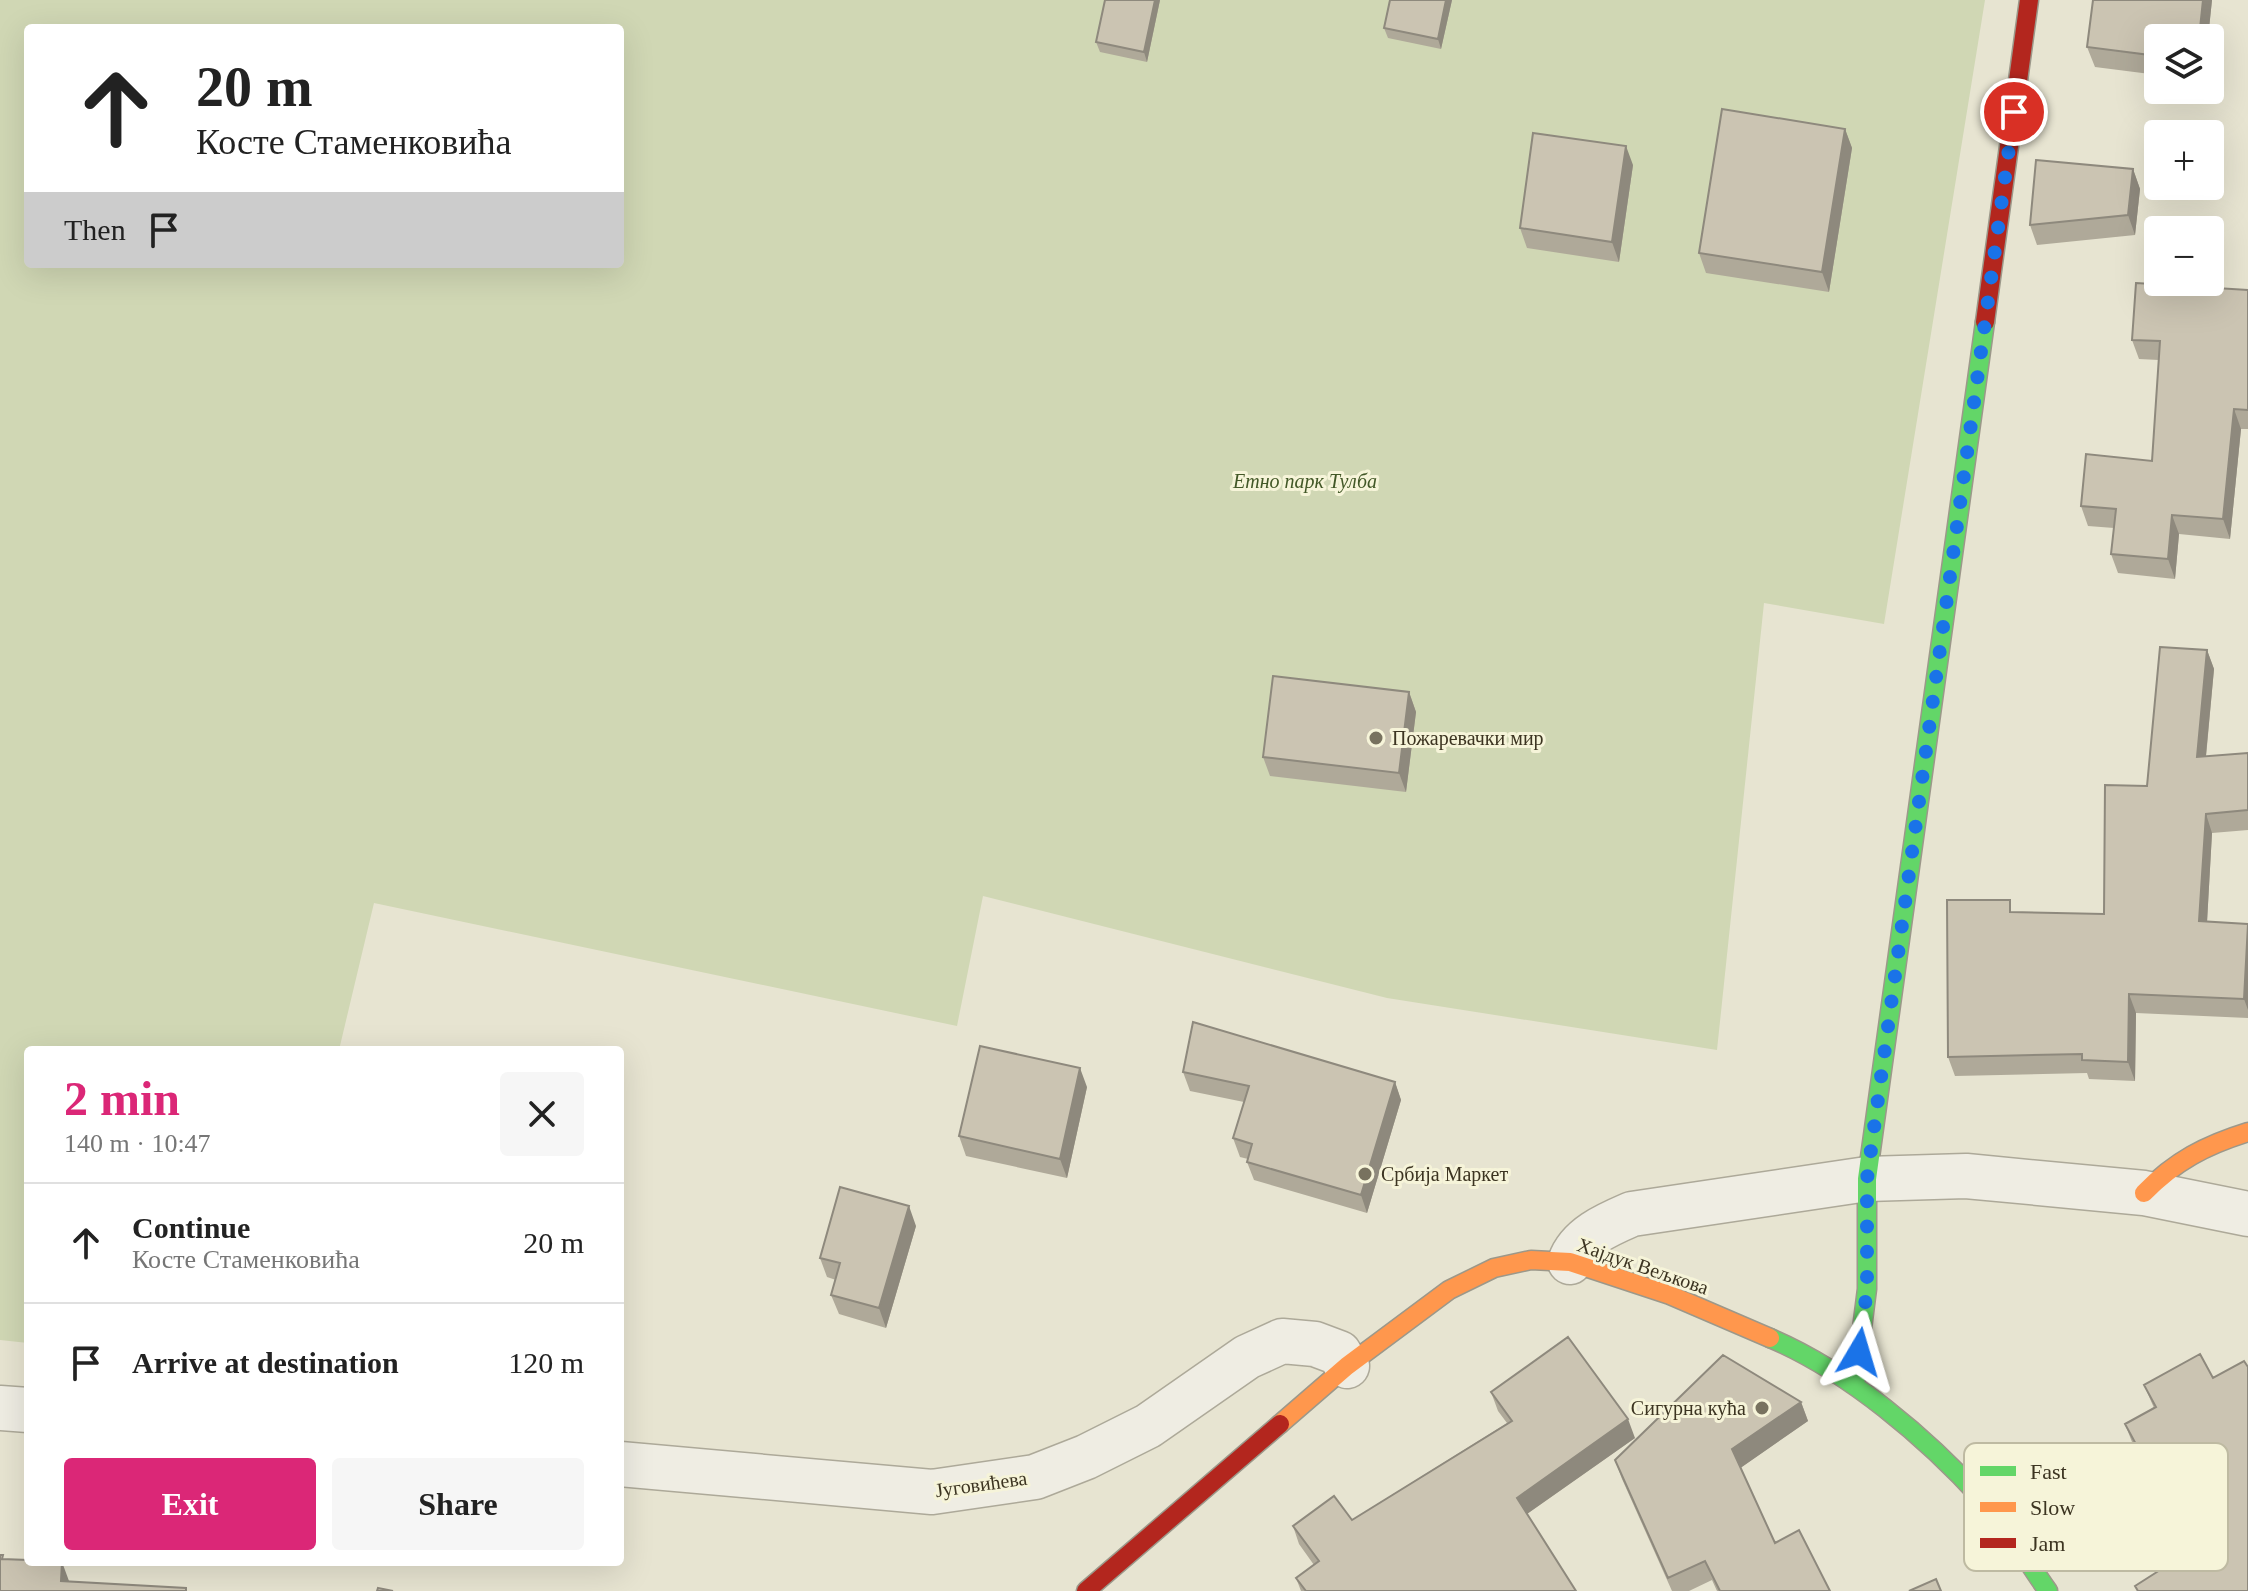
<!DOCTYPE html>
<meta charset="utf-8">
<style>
body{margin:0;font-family:"Times New Roman",serif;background:#f6f6f6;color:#222;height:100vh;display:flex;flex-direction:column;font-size:30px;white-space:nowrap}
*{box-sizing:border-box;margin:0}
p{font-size:26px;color:#767676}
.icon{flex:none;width:44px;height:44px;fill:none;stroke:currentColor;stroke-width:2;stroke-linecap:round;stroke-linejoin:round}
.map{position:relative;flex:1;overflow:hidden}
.drawer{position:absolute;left:24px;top:1046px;width:600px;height:520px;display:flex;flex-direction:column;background:#fff;border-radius:8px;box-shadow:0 8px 32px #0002}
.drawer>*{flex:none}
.top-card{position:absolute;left:24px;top:24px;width:600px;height:244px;border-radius:8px;box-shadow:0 8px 32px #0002;background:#fff;color:#222;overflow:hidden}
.buttons{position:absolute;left:2144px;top:24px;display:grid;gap:16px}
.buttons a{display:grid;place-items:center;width:80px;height:80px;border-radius:8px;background:#fff;box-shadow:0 8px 32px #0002;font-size:40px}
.pin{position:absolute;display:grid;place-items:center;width:68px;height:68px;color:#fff;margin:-34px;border:4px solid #fff;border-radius:50%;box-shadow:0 2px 8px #0007}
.me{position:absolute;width:88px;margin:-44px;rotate:7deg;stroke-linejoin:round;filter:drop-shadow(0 0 6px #0008)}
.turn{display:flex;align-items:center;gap:28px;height:168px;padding:0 40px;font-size:36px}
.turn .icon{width:104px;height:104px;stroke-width:2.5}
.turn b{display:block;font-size:56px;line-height:68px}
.then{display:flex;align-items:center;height:76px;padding:0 40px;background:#0003;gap:16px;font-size:30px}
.round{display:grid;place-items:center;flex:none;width:84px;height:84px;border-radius:8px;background:#f6f6f6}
.summary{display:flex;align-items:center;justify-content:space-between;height:136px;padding:0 40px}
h1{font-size:48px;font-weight:600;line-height:60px;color:#db2777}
.primary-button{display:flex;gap:16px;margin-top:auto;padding:16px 40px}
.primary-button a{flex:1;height:92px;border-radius:8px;background:#db2777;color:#fff;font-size:32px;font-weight:600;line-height:92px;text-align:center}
.primary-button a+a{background:#f6f6f6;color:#222}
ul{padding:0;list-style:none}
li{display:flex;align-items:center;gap:24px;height:120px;padding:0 40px;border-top:2px solid #e0e0e0}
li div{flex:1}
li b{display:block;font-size:30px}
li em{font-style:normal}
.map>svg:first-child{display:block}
.green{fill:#d0d7b4;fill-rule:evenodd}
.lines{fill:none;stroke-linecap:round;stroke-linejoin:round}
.street-casing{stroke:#ada999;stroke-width:47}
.fast-casing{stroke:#9c988a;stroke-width:21}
.slow-casing{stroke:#9c988a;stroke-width:21}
.jam-casing{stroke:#9c988a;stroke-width:21}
.street{stroke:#efede3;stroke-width:44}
.fast{stroke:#63d668;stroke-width:18}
.slow{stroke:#ff974d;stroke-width:18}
.jam{stroke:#b3261e;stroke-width:18}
.wall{fill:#afa999}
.shaded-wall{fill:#8e897d}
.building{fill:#cbc4b2;stroke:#8e897d;stroke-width:2}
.route{stroke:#1a73e8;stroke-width:14;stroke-dasharray:0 25.2}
.poi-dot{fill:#78725f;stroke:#f6f4d9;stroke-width:3}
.labels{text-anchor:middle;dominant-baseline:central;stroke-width:6;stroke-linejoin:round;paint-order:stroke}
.park-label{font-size:20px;font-style:italic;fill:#425827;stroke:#f6f4d9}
.poi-label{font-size:20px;fill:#3c3421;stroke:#f6f4d9;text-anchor:start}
.street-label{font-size:20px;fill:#3c3421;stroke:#f6f4d9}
.key{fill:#f6f4d9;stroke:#bebaa2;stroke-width:2}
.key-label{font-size:22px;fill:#3c3421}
</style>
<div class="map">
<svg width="2248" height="1591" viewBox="0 0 2248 1591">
<rect width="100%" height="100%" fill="#e7e4d1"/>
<!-- green -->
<path class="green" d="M 0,0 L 1985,0 L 1884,624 L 1764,603 L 1717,1050 L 1387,998 L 983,896 L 957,1026 L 374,903 L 339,1050 L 28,1050 L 28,1343 L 0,1340 ZM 28,28 L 620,28 L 620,264 L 28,264 Z"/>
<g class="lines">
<!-- street casing -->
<g class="street-casing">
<path id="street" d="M 1570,1262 C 1579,1236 1609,1224 1632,1214 L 1867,1179 L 1966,1176 L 2144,1193 L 2248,1214
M 0,1408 L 28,1410
M 620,1464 L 932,1492 L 1035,1477 L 1086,1457 L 1148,1426 L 1247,1357 L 1282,1341 L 1315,1344 L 1339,1353 L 1347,1366"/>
</g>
<!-- fast casing -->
<g class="fast-casing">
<path id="fast" d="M 1770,1338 C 1848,1371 1927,1438 1984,1501 C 2008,1527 2027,1562 2048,1591
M 1855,1384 L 1867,1289 L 1867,1179 L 1985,322"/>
</g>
<!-- slow casing -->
<g class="slow-casing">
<path id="slow" d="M 2144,1193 C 2175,1161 2206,1145 2248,1132
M 1280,1424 L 1347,1366 L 1449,1290 L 1494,1268 L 1531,1260 L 1570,1262 L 1670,1295 L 1770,1338"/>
</g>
<!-- jam casing -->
<g class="jam-casing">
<path id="jam" d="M 1985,322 L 2029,0
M 1086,1591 L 1280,1424"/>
</g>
<!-- street -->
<use href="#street" class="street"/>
<!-- fast -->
<use href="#fast" class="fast"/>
<!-- slow -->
<use href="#slow" class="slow"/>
<!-- jam -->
<use href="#jam" class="jam"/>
</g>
<!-- wall -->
<path class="wall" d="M 1160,0 L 1147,62 L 1100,52 L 1096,42 Z
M 1390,0 L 1452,0 L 1441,49 L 1388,38 L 1384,28 Z
M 2093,0 L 2212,0 L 2208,38 L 2158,38 L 2158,75 L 2095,67 L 2087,47 Z
M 1845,129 L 1852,148 L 1829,292 L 1706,273 L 1699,253 Z
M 1633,165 L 1619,262 L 1527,248 L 1520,228 Z
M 2133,169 L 2140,189 L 2135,235 L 2037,245 L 2030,225 Z
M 2248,290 L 2248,429 L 2241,429 L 2230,539 L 2179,534 L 2175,579 L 2118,573 L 2111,554 L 2114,528 L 2088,526 L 2081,506 L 2152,461 L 2159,360 L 2139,359 L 2132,340 Z
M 2207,650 L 2214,669 L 2206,757 L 2248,753 L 2248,830 L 2212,833 L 2207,922 L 2248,924 L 2248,1018 L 2136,1013 L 2135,1081 L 2089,1079 L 2087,1073 L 1955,1076 L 1948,1057 L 2015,912 L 2104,914 L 2147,786 Z
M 1409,692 L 1416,712 L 1406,792 L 1270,776 L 1263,757 Z
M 1183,1072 L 1395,1082 L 1401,1100 L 1367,1213 L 1254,1180 L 1247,1162 L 1248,1159 L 1240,1157 L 1233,1138 L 1244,1102 L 1190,1091 Z
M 1087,1087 L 1067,1178 L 966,1156 L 959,1136 Z
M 916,1226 L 886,1328 L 839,1314 L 831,1295 L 836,1280 L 827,1277 L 820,1258 Z
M 2200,1354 L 2248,1591 L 2137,1591 L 2135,1586 L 2190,1551 L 2132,1442 L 2125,1424 L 2154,1408 L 2144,1385 Z
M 1491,1392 L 1635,1438 L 1527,1514 L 1576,1591 L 1301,1591 L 1296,1578 L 1314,1565 L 1299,1544 L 1293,1526 L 1352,1520 L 1507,1423 L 1498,1411 Z
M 1801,1402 L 1808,1421 L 1740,1468 L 1775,1543 L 1830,1591 L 1717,1591 L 1712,1580 L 1689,1591 L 1672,1591 L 1622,1479 L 1615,1460 Z"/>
<!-- shaded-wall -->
<path class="shaded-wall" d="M 1155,0 L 1160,0 L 1147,62 L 1144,52 Z
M 1446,0 L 1452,0 L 1441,49 L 1438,39 Z
M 2203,0 L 2212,0 L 2208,38 L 2199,38 Z
M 1845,129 L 1852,148 L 1829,292 L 1822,272 Z
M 1626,146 L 1633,165 L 1619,262 L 1612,242 Z
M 2133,169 L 2140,189 L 2135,235 L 2128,215 Z
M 2234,409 L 2241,429 L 2230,539 L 2223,519 Z
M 2172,515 L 2179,534 L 2175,579 L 2168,559 Z
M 2207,650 L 2214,669 L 2204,776 L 2197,757 Z
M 1409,692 L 1416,712 L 1406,792 L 1399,773 Z
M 2206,814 L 2212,833 L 2206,940 L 2199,921 Z
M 2248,925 L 2248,1010 L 2244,999 Z
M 2129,994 L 2136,1013 L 2135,1081 L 2128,1062 Z
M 1080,1068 L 1087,1087 L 1067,1178 L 1060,1159 Z
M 1395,1082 L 1401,1100 L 1367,1213 L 1361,1195 Z
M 909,1206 L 916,1226 L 886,1328 L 879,1308 Z
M 1801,1402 L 1808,1421 L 1739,1469 L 1732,1449 Z
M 1628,1419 L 1635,1438 L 1524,1516 L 1517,1498 Z
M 62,1562 L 69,1581 L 61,1581 Z"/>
<!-- building -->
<path class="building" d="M 1105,0 L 1155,0 L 1144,52 L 1096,42 Z
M 1390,0 L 1446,0 L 1438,39 L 1384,28 Z
M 2093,0 L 2203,0 L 2199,38 L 2158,38 L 2158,56 L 2087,47 Z
M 1722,109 L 1845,129 L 1822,272 L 1699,253 Z
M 1533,133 L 1626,146 L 1612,242 L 1520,228 Z
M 2036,160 L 2133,169 L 2128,215 L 2030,225 Z
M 2136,283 L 2248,290 L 2248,410 L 2234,409 L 2223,519 L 2172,515 L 2168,559 L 2111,554 L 2116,509 L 2081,506 L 2086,454 L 2152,461 L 2160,341 L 2132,340 Z
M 2160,647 L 2207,650 L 2197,757 L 2248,753 L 2248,810 L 2206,814 L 2199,921 L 2248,924 L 2244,999 L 2129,994 L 2128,1062 L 2082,1060 L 2082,1054 L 1948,1057 L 1947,900 L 2010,900 L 2010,912 L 2104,914 L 2105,785 L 2147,786 Z
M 1273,676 L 1409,692 L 1399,773 L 1263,757 Z
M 1193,1022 L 1395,1082 L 1361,1195 L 1247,1162 L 1252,1144 L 1233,1138 L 1249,1086 L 1183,1072 Z
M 980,1046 L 1080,1068 L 1060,1159 L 959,1136 Z
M 840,1187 L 909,1206 L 879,1308 L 831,1295 L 840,1263 L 820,1258 Z
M 1568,1337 L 1628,1419 L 1517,1498 L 1576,1591 L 1306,1591 L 1296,1578 L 1319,1561 L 1293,1526 L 1334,1496 L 1352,1520 L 1512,1421 L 1491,1392 Z
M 2200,1354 L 2213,1378 L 2244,1361 L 2248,1367 L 2248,1591 L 2138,1591 L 2135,1586 L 2193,1549 L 2125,1424 L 2156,1407 L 2144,1385 Z
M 1723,1355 L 1801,1402 L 1732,1449 L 1775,1543 L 1799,1530 L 1830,1591 L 1720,1591 L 1705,1561 L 1668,1578 L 1615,1460 Z
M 0,1555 L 3,1555 L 2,1559 L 28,1560 L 28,1562 L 62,1562 L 61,1581 L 186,1588 L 186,1591 L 0,1591 Z
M 1936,1579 L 1941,1591 L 1909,1591 Z
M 378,1588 L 393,1591 L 377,1591 Z"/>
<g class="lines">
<!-- route -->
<path class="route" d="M 1859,1352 L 1867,1289 L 1867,1179 L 2014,112"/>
</g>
<!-- markers -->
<g class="poi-dot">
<circle cx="1376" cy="738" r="8"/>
<circle cx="1365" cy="1174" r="8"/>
<circle cx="1762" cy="1408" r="8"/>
</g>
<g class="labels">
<!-- park labels -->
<g class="park-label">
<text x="1305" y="481">Етно парк Тулба</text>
</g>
<!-- poi labels -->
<g class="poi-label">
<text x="1392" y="738">Пожаревачки мир</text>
<text x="1381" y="1174">Србија Маркет</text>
<text x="1746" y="1408" text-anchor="end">Сигурна кућа</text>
</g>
<!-- street labels -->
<g class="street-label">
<text transform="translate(1643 1266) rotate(19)">Хајдук Вељкова</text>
<text transform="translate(981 1484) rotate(-8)">Југовићева</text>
</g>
</g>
<!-- legend -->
<rect x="1964" y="1443" width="264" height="128" rx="12" class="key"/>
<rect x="1980" y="1466" width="36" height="10" fill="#63d668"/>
<rect x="1980" y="1502" width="36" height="10" fill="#ff974d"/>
<rect x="1980" y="1538" width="36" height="10" fill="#b3261e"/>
<g class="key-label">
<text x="2030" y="1479">Fast</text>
<text x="2030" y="1515">Slow</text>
<text x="2030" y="1551">Jam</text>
</g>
</svg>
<div class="buttons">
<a><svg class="icon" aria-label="layers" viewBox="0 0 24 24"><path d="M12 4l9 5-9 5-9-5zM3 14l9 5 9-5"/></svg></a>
<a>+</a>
<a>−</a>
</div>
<div class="pin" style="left:2014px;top:112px;background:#d93025"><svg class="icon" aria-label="arrive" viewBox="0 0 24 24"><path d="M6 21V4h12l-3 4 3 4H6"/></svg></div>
<svg class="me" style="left:1859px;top:1352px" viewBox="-20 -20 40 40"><path d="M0-17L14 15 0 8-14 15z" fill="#1a73e8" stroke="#fff" stroke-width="4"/></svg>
<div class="top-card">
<div class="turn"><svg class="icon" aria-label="ahead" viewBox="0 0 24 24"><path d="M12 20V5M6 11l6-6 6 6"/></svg><div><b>20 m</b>Косте Стаменковића</div></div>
<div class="then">Then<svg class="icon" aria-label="arrive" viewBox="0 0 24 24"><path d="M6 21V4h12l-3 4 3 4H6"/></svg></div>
</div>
<section class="drawer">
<div class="summary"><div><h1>2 min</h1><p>140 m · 10:47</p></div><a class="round"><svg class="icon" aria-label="close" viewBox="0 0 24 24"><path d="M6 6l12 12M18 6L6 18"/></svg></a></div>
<ul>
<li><svg class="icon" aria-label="ahead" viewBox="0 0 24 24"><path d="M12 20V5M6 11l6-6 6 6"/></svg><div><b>Continue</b><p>Косте Стаменковића</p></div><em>20 m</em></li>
<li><svg class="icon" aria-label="arrive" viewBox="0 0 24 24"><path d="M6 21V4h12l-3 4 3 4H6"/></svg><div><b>Arrive at destination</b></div><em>120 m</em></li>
</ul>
<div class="primary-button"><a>Exit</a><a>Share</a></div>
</section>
</div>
